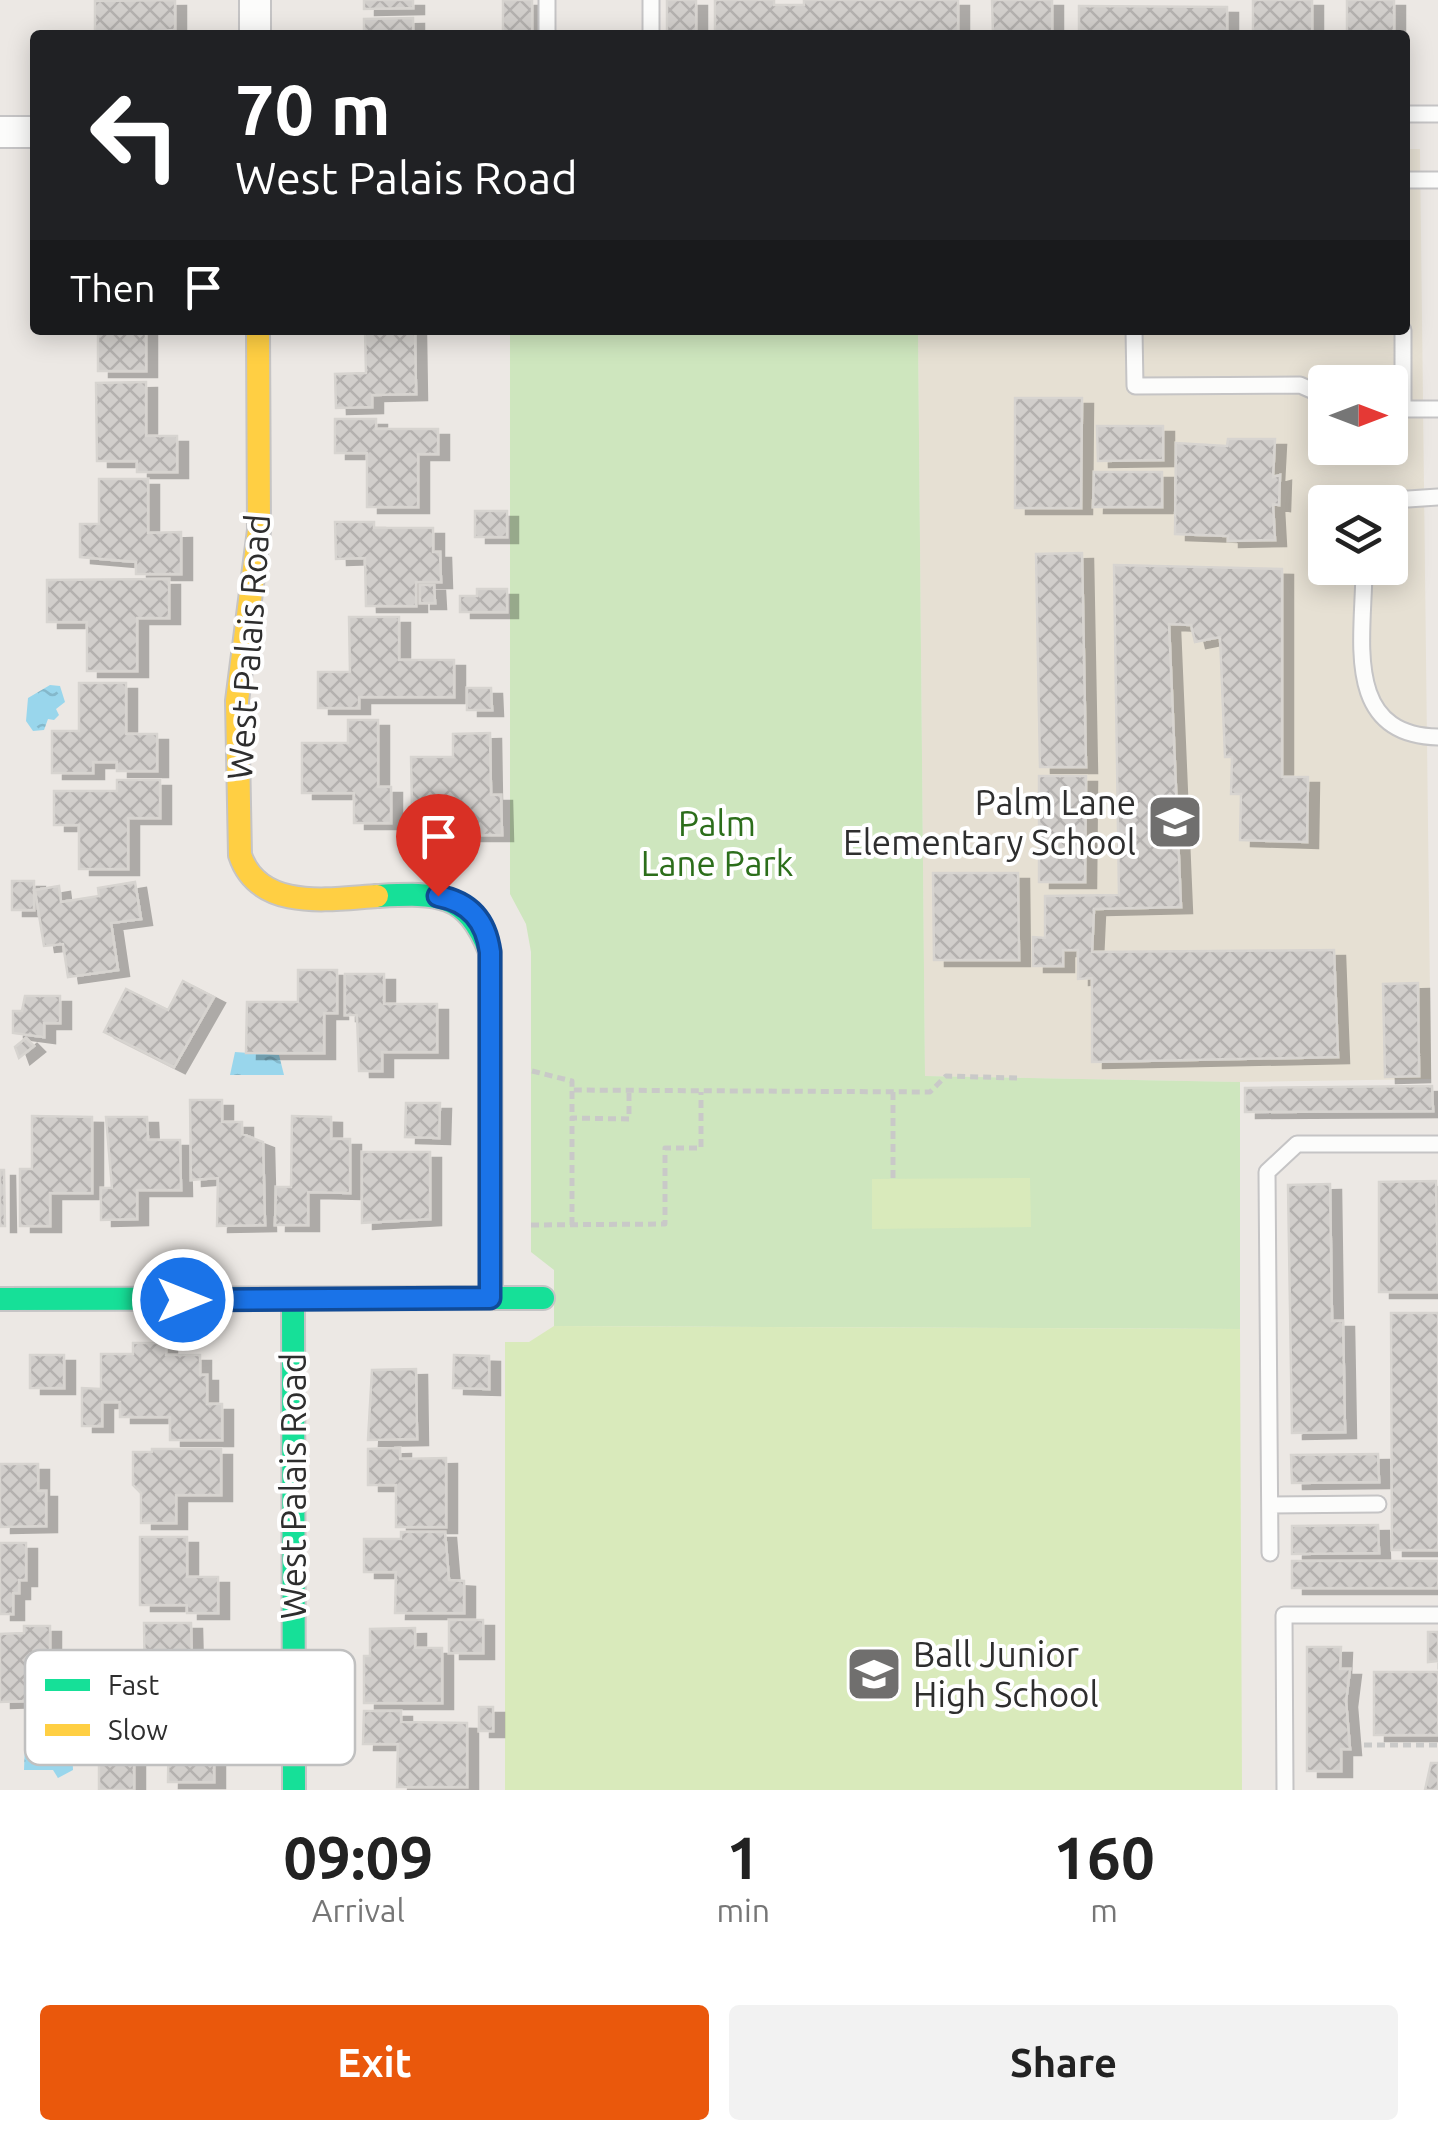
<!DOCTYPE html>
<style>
body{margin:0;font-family:Ubuntu,sans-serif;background:#f2f2f2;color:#222;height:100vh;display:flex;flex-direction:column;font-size:38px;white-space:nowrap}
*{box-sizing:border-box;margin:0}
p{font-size:32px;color:#767676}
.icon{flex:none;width:55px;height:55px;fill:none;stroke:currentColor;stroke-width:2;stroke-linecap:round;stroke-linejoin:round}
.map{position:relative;height:1790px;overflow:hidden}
.details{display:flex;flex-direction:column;background:#fff;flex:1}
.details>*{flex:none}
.hud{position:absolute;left:30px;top:30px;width:1380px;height:305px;border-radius:10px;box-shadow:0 5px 25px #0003;background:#202124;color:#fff;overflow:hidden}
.needle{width:65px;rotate:90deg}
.tools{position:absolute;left:1308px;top:365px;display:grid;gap:20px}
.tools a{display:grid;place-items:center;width:100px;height:100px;border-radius:10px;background:#fff;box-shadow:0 5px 25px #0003;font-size:50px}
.pin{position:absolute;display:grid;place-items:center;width:85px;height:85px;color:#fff;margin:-102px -42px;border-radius:50% 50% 50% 0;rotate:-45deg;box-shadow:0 0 10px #0007}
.pin .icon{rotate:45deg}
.me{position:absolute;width:110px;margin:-55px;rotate:90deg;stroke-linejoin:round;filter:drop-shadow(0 0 8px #0008)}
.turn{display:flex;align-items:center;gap:35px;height:210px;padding:0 40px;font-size:45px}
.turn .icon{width:130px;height:130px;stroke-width:2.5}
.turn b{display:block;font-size:70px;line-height:85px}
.then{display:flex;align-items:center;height:95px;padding:0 40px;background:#0003;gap:20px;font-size:38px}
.eta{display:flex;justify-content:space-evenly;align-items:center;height:170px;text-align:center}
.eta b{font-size:60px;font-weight:700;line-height:70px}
.cta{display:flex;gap:20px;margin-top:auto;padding:20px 40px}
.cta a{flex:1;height:115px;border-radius:10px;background:#ea580c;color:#fff;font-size:40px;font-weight:700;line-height:115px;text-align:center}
.cta a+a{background:#f2f2f2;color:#222}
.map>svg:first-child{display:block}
.education{fill:#e6e0d3;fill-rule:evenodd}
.park{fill:#cee6be}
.pitch{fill:#d9eabb}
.water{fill:url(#water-ripples)}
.building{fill:url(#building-cross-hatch);stroke:#d7d4d0;stroke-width:2.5;filter:url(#shadow)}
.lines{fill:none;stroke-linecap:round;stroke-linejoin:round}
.lane-casing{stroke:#c5c4c5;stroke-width:19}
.street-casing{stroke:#c5c4c5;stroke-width:34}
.fast-casing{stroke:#c5c4c5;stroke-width:26}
.slow-casing{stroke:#c5c4c5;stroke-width:26}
.path{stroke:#c9c9c8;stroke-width:5;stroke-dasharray:8 5;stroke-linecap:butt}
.lane{stroke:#fcfcfb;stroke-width:15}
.street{stroke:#fcfcfb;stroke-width:30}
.fast{stroke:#16e098;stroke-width:22}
.slow{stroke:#ffcf43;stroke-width:22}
.route-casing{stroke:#114b97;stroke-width:25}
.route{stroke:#1a73e8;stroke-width:18}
.labels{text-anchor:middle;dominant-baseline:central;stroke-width:8;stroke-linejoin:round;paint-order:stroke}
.street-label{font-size:35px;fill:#2e2e2e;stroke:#fff}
.poi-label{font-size:35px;fill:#2e2e2e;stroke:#fff;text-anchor:end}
.park-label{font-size:35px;fill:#2c6e1b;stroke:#fff}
.key{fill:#fff;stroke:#c0c0c0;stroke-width:2.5}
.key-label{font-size:28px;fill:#2e2e2e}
</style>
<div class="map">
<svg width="1438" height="1790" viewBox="0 0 1438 1790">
<defs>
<pattern id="water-ripples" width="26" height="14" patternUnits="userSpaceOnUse" patternTransform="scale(2.5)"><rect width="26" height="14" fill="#99d6ec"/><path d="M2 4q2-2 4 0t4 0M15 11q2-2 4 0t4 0" fill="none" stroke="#84b8cb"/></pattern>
<pattern id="building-cross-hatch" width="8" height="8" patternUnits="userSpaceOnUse" patternTransform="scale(2.5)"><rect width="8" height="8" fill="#d1cecb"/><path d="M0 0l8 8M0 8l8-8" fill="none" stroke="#b4b1af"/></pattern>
<filter id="shadow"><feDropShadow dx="11" dy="6" stdDeviation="0" flood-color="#0004"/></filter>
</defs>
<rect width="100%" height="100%" fill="#ece8e4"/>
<!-- education -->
<path class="education" d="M 1405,149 L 1420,149 L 1431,1079 L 1240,1082 L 925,1076 L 918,330 L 1405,330 ZM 1325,382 L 1390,382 L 1390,448 L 1325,448 ZM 1325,502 L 1390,502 L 1390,568 L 1325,568 Z"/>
<!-- park -->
<path class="park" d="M 510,330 L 918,330 L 925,1076 L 1240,1082 L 1240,1329 L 554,1326 L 554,1270 L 531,1252 L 531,952 L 526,924 L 510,894 Z"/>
<!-- pitch -->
<path class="pitch" d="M 1030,1178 L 1031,1227 L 872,1229 L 872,1179 Z
M 554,1326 L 1240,1329 L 1242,1790 L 505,1790 L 505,1342 L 529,1342 Z"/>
<!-- water -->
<path class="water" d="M 50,685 L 60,686 L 65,702 L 56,709 L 59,715 L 54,720 L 48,719 L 44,730 L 33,731 L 26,721 L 28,698 Z
M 235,1052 L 279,1055 L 284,1075 L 230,1075 Z
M 25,1744 L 72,1748 L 73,1770 L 58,1778 L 53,1770 L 24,1770 Z"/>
<!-- building -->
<path class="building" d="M 175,0 L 175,30 L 95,35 L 95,1 Z
M 364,0 L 413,0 L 413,8 L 364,9 Z
M 503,0 L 532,0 L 532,35 L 503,35 Z
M 667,0 L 696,0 L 696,35 L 667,35 Z
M 715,0 L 774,0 L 774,5 L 804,5 L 804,0 L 958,0 L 958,35 L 715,35 Z
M 992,0 L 1052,0 L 1052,35 L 993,35 Z
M 1253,0 L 1312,0 L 1312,35 L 1253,35 Z
M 1347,0 L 1394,0 L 1394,35 L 1347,35 Z
M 1079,6 L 1227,7 L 1227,35 L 1079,35 Z
M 413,18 L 413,35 L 364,35 L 364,19 Z
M 98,330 L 146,330 L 146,371 L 98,371 Z
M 365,330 L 415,330 L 416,394 L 372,395 L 372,407 L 336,408 L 335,374 L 366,373 Z
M 146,382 L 146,436 L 177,436 L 177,472 L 137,472 L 137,461 L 97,461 L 96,383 Z
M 1015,398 L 1082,398 L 1081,508 L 1015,508 Z
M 335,419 L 376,419 L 376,429 L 438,429 L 438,454 L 418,454 L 418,507 L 367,507 L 367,453 L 335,453 Z
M 1097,426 L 1163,426 L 1163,460 L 1098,461 Z
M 1228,439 L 1275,439 L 1273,477 L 1280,475 L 1279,505 L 1273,504 L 1275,540 L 1228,541 L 1228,536 L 1175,534 L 1176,443 L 1227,446 Z
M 1094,472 L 1162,472 L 1162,507 L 1093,507 Z
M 99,479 L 148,479 L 148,533 L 181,532 L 181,574 L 136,574 L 136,562 L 80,557 L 80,524 L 99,524 Z
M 475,511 L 507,511 L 507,537 L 475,537 Z
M 335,522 L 374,522 L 374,528 L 433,528 L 433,552 L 440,552 L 441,582 L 416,582 L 416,606 L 366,606 L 365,558 L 336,559 Z
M 1082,553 L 1086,767 L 1040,767 L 1036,554 Z
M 1114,565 L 1282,569 L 1282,777 L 1308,777 L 1307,842 L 1240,840 L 1241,794 L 1231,794 L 1232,757 L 1225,757 L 1220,637 L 1195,642 L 1191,625 L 1169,624 L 1181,907 L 1094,909 L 1092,952 L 1334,950 L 1338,1057 L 1092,1062 L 1092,978 L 1078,979 L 1078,950 L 1063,950 L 1063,966 L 1033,966 L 1033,937 L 1045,938 L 1045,896 L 1119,895 Z
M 169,579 L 169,618 L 137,618 L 137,671 L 87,671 L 87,622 L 47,622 L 47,580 Z
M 420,585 L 434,585 L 435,603 L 420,603 Z
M 477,589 L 507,589 L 507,612 L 460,612 L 460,596 L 477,596 Z
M 349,617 L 399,617 L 399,660 L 454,660 L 454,697 L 359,697 L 359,708 L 318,708 L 318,672 L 350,672 Z
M 79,683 L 126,683 L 126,734 L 157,734 L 157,771 L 117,771 L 117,762 L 93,762 L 93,773 L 52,773 L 52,731 L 79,731 Z
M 467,688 L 491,688 L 492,710 L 467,710 Z
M 348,720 L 378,720 L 378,787 L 391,787 L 391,823 L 354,823 L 354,793 L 302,793 L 302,743 L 348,743 Z
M 490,733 L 491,795 L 501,795 L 502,835 L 465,835 L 465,809 L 412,809 L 411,757 L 453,757 L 453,734 Z
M 1039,776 L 1086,776 L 1085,882 L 1039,882 Z
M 117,780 L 160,780 L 160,818 L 128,818 L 128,869 L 79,869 L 79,825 L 54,825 L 54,791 L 117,791 Z
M 933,873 L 1018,873 L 1019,960 L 934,960 Z
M 12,881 L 34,881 L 34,910 L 12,910 Z
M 135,882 L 141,919 L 111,923 L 118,970 L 68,977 L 63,944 L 44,946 L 35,890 L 59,886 L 61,902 L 99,896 L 98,888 Z
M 298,970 L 337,970 L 337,1013 L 324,1013 L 324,1053 L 246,1053 L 247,1002 L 298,1002 Z
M 345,974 L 384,974 L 384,1004 L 437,1004 L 437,1052 L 382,1052 L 382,1071 L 359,1071 L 357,1015 L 345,1015 Z
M 183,981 L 214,997 L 174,1067 L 104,1032 L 126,989 L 168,1010 Z
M 1418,983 L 1419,1076 L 1385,1077 L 1383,984 Z
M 25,996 L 60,996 L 60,1023 L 44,1023 L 44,1037 L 13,1033 L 13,1011 L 22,1011 Z
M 26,1038 L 34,1046 L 19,1058 L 15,1047 Z
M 1432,1086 L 1433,1111 L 1245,1112 L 1245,1088 Z
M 190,1100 L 222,1100 L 222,1122 L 242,1122 L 242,1134 L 263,1142 L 265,1225 L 217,1226 L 218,1178 L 191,1180 Z
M 406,1103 L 440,1103 L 439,1138 L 405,1137 Z
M 32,1116 L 92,1117 L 92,1193 L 50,1193 L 50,1226 L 20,1226 L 20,1169 L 32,1169 Z
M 292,1116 L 331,1117 L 331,1139 L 350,1139 L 350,1193 L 308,1192 L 308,1225 L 275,1225 L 276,1187 L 291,1187 Z
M 106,1117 L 147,1117 L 148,1140 L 180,1140 L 181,1190 L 137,1190 L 137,1219 L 101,1220 L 101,1188 L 112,1188 Z
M 362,1152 L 430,1152 L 430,1219 L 362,1223 Z
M 0,1170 L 4,1170 L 5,1226 L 0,1226 Z
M 1436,1181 L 1438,1292 L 1379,1292 L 1379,1182 Z
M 1330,1184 L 1332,1321 L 1343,1321 L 1345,1432 L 1292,1433 L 1288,1185 Z
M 1391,1313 L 1438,1313 L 1438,1550 L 1392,1550 Z
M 133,1343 L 166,1343 L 166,1355 L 200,1355 L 200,1375 L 207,1375 L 207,1404 L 222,1404 L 222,1440 L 170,1440 L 170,1417 L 120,1417 L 120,1402 L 102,1402 L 102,1426 L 82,1426 L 82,1388 L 101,1389 L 101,1354 L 133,1354 Z
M 30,1355 L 64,1355 L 64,1388 L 30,1388 Z
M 454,1355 L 489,1356 L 489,1389 L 453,1388 Z
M 416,1369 L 417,1439 L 368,1440 L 372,1370 Z
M 400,1448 L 400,1459 L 446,1458 L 446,1527 L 396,1527 L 396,1485 L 368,1485 L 368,1449 Z
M 152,1449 L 221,1449 L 221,1495 L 176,1495 L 176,1523 L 141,1523 L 141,1493 L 133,1485 L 133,1452 L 152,1452 Z
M 1378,1454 L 1379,1482 L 1292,1483 L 1291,1455 Z
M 0,1464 L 38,1464 L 38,1491 L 46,1491 L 46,1526 L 0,1527 Z
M 1378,1525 L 1379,1553 L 1292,1554 L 1292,1526 Z
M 401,1532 L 445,1532 L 449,1580 L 464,1581 L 464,1613 L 395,1613 L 396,1572 L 364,1572 L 364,1539 L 401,1539 Z
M 140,1537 L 187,1537 L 187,1577 L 218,1577 L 218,1613 L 187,1613 L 187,1605 L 140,1605 Z
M 0,1543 L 26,1543 L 26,1580 L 19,1580 L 19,1593 L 13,1593 L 13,1614 L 0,1614 Z
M 1292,1561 L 1438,1561 L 1438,1588 L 1292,1588 Z
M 449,1620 L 483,1620 L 483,1653 L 449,1653 Z
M 144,1623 L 191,1623 L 192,1663 L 222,1663 L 222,1699 L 191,1699 L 191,1691 L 145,1691 Z
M 24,1626 L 50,1626 L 50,1669 L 28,1670 L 28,1701 L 0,1702 L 0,1634 L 24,1633 Z
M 415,1628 L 415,1648 L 442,1648 L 442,1703 L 364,1703 L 364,1656 L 370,1656 L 370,1629 Z
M 1428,1632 L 1438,1632 L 1438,1661 L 1428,1662 Z
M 1307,1647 L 1341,1647 L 1340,1669 L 1350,1669 L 1346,1701 L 1350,1749 L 1341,1749 L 1341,1771 L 1307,1771 Z
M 1374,1672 L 1438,1672 L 1438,1735 L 1374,1735 Z
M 479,1707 L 493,1707 L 493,1731 L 479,1731 Z
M 169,1711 L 217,1711 L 222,1752 L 214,1752 L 214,1782 L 168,1782 Z
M 364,1711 L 401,1711 L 401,1722 L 467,1723 L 467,1787 L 397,1787 L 398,1744 L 363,1744 Z
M 99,1756 L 134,1757 L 134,1790 L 99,1790 Z
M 1431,1763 L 1438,1763 L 1438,1790 L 1425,1790 Z"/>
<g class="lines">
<!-- lane casing -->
<g class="lane-casing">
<path id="lane" d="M 651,0 L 651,35
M 547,35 L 547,0
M 1405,114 L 1438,114
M 1405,180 L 1438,180
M 1134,330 L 1135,386 L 1300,385 L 1325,396
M 1403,330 L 1403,409
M 1390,409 L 1438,409
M 1364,502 L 1438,497
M 1364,568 C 1364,636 1341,735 1438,737
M 1270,1505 L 1378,1504
M 1270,1553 L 1267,1172 L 1297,1144 L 1438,1144
M 1285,1790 L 1284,1615 L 1438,1615"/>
</g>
<!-- street casing -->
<g class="street-casing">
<path id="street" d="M 255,0 L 255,35
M 0,132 L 35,132"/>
</g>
<!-- fast casing -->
<g class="fast-casing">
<path id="fast" d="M 377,896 C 438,893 466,891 490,952 L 491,1298
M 0,1299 L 543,1298
M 293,1301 L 294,1790"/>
</g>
<!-- slow casing -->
<g class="slow-casing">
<path id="slow" d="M 258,330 L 259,530 L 237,701 L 240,855 C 259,912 330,899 377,896"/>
</g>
<!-- path -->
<path class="path" d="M 532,1071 L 572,1081 L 572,1090 L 930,1092 L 946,1076 L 1017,1078
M 572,1091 L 572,1118
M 893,1092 L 893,1179
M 531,1225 L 665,1224 L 665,1148 L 701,1148 L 701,1092
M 572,1225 L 572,1118 L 629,1119 L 629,1090
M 1364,1745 L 1438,1745"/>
<!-- lane -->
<use href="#lane" class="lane"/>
<!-- street -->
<use href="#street" class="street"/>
<!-- fast -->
<use href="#fast" class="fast"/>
<!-- slow -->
<use href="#slow" class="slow"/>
</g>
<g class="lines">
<!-- route casing -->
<g class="route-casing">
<path id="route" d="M 183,1300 L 490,1298 L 490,952 C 486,921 470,902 438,896"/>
</g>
<!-- route -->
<use href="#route" class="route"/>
</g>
<!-- icons -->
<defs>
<g id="school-square" transform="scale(2.875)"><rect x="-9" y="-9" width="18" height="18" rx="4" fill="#706f6e" stroke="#fff"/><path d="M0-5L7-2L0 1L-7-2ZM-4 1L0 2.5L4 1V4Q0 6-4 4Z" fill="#fff"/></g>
</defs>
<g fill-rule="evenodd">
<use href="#school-square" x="1175" y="822"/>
<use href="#school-square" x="874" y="1674"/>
</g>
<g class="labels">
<!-- street labels -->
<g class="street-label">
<text transform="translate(248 647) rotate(-86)">West Palais Road</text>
<text transform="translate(293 1486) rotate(-90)">West Palais Road</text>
</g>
<!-- poi labels -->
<g class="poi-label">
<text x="1136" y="802">Palm Lane<tspan x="1136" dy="40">Elementary School</tspan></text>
<text x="913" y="1654" text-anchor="start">Ball Junior<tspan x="913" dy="40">High School</tspan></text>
</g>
<!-- park labels -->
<g class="park-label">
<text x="717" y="823">Palm<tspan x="717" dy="40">Lane Park</tspan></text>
</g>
</g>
<!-- legend -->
<rect x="25" y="1650" width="330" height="115" rx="15" class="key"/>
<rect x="45" y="1679" width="45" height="12" fill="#16e098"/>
<rect x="45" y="1724" width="45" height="12" fill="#ffcf43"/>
<g class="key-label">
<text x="108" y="1695">Fast</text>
<text x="108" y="1740">Slow</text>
</g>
</svg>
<div class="tools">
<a><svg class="needle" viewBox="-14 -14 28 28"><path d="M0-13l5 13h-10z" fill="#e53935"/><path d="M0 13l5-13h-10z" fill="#767676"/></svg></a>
<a><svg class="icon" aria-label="layers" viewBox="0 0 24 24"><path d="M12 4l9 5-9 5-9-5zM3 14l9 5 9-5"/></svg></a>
</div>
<div class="pin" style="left:438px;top:896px;background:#d93025"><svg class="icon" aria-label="arrive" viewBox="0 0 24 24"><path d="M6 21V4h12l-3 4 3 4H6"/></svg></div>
<svg class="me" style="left:183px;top:1300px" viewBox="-20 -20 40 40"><circle r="17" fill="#1a73e8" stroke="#fff" stroke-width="3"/><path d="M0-11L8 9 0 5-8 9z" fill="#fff"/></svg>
<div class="hud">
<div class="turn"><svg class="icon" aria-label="left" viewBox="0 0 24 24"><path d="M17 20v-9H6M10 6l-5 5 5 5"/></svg><div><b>70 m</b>West Palais Road</div></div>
<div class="then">Then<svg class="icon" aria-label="arrive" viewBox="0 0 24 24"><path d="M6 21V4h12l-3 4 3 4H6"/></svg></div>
</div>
</div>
<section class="details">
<div class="eta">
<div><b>09:09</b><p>Arrival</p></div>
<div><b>1</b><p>min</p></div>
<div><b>160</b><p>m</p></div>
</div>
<div class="cta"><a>Exit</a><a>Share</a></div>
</section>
